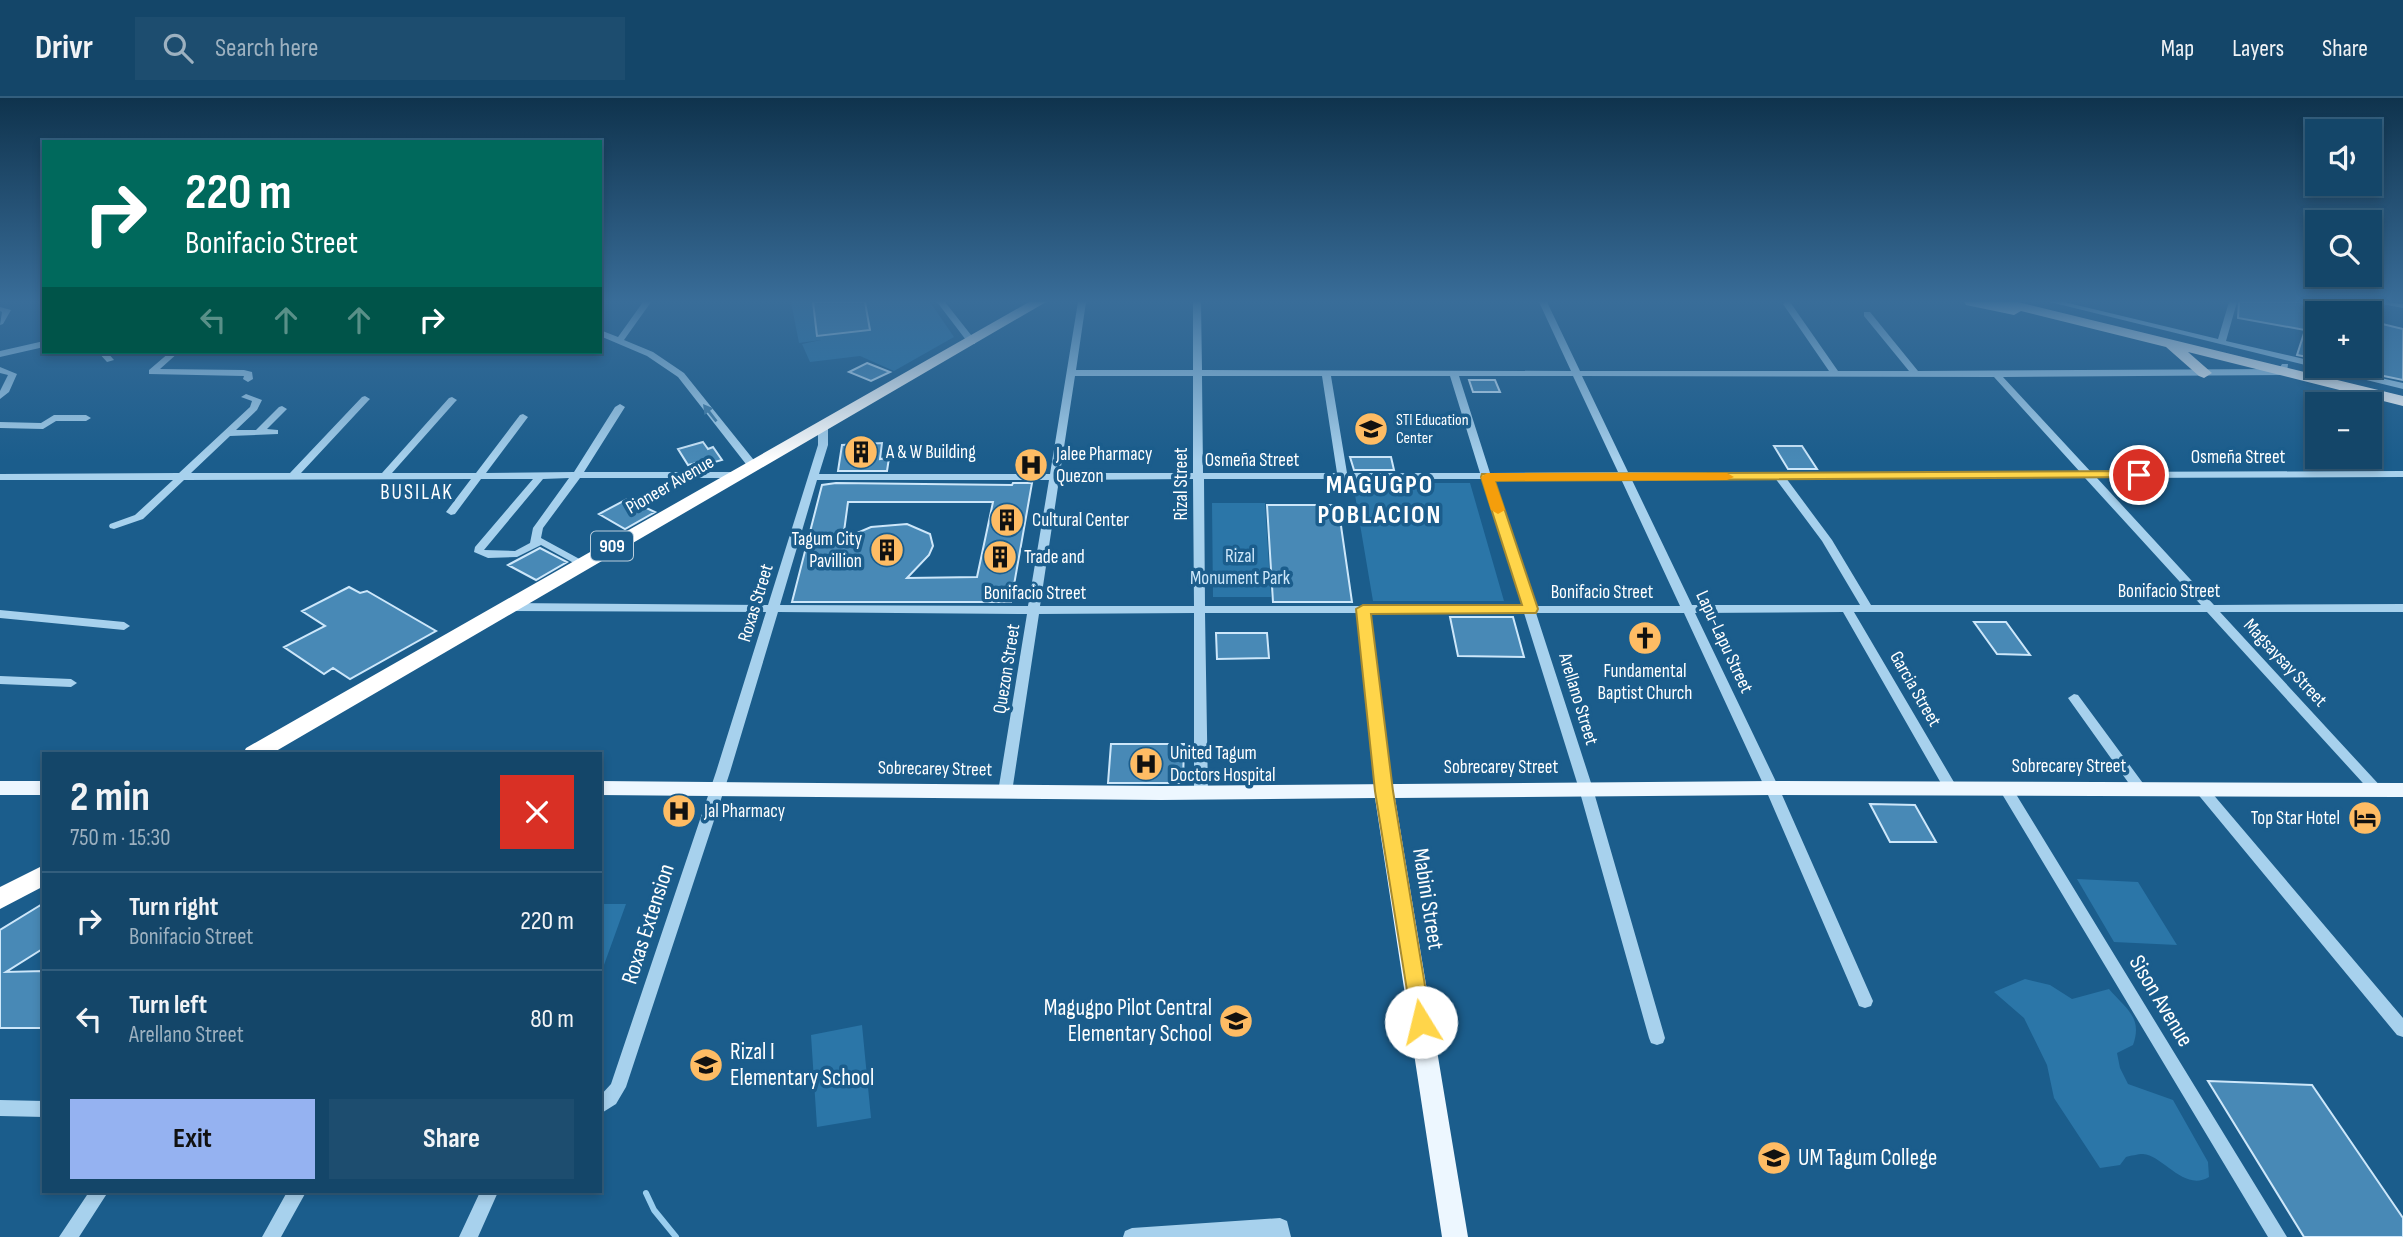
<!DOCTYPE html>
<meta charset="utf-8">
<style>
body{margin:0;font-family:"Sofia Sans Condensed",sans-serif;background:#1d4d6f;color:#f1f3f6;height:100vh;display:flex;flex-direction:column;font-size:26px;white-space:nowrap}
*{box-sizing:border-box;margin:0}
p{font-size:23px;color:#9db1c0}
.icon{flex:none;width:38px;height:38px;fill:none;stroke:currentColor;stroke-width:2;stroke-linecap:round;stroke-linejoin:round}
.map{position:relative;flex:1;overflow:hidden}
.details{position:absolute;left:42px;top:654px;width:560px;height:441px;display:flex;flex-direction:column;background:#144669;border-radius:0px;box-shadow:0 4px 10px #0003,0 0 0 2px #335e7d}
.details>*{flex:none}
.top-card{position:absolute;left:42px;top:42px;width:560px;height:214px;border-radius:0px;box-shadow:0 4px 10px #0003,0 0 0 2px #335e7d;background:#00695c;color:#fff;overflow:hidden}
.controls{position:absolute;left:2305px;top:21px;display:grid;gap:14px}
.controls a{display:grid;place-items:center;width:77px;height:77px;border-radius:0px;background:#144669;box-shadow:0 4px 10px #0003,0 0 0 2px #335e7d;font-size:35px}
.pin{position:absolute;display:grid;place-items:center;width:60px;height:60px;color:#fff;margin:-30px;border:4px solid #fff;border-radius:50%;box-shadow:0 2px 7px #0007}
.me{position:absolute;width:77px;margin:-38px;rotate:351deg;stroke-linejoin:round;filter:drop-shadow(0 0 5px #0008)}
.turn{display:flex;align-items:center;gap:24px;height:147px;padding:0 28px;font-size:32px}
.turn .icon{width:91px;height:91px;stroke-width:2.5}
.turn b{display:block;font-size:49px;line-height:60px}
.lanes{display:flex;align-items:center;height:66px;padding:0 28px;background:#0003;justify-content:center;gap:35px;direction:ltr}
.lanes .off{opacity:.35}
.round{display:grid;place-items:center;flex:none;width:74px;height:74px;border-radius:0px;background:#1d4d6f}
.summary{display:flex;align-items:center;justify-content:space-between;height:119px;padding:0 28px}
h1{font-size:42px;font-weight:700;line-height:52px}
.cta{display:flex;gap:14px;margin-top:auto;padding:14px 28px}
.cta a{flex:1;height:80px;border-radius:0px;background:#95b2f1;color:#111;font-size:28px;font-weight:700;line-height:80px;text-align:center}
.cta a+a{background:#1d4d6f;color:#f1f3f6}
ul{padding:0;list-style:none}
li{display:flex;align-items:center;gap:21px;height:98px;padding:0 28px;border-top:2px solid #335e7d}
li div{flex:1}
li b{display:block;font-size:26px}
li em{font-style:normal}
header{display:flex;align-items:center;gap:42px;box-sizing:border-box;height:98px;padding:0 35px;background:#144669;border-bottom:2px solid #335e7d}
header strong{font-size:33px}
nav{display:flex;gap:38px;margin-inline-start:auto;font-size:24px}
.search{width:490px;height:63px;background:#1d4d6f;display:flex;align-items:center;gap:18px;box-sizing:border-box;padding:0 24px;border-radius:0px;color:#9db1c0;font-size:26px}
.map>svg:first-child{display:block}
.green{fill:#2b76a8}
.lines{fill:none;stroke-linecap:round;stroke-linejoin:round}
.stream{stroke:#9aceef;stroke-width:6}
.building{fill:#4889b6;stroke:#cde7fa;stroke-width:2;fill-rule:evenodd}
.minor{fill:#a7d1ed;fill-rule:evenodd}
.major{fill:#edf7ff;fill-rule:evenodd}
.highway{fill:#fff;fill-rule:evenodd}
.oneway{fill:#4580a9}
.route{fill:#ffd54a;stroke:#a68a30;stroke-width:2}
.slow{fill:#f59e0b}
.labels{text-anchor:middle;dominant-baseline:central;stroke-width:7;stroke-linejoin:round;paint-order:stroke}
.far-poi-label{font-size:16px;fill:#fff;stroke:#1b5d8c;text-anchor:start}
.shield{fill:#1b5d8c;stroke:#bbcedc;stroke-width:2}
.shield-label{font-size:18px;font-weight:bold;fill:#fff}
.poi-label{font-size:19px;fill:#fff;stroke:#1b5d8c;text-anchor:start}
.street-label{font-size:19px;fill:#fff;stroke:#1b5d8c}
.park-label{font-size:19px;fill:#cde7fa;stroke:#1b5d8c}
.neighbourhood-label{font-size:21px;letter-spacing:2px;fill:#fff;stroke:#1b5d8c}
.near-street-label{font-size:23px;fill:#fff;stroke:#1b5d8c}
.near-poi-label{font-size:23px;fill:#fff;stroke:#1b5d8c;text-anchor:start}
.district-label{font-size:26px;font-weight:bold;letter-spacing:2px;fill:#fff;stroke:#1b5d8c}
</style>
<header>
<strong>Drivr</strong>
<div class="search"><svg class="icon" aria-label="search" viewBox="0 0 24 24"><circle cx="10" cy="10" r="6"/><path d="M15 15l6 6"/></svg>Search here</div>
<nav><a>Map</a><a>Layers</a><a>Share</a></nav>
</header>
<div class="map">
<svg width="2403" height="1139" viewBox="0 0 2403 1139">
<rect width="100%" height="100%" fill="#1b5d8c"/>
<!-- green -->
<path class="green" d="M 791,204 L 930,204 L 954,239 L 894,273 L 860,258 L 810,264 L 802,246 L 821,242 L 799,245 Z
M 1353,385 L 1470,385 L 1504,503 L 1373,503 Z
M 1212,405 L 1265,405 L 1271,499 L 1213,499 Z
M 2077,781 L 2138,784 L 2177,847 L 2114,844 Z
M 600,806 L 626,806 L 600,878 Z
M 2025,881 L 2050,887 L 2072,901 L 2109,891 C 2126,911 2143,919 2133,947 L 2117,955 L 2120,970 L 2128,986 L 2173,1002 L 2208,1064 L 2209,1079 C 2184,1094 2164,1058 2143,1056 C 2138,1056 2130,1058 2126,1059 L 2120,1067 L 2100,1070 L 2054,1000 L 2047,967 L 2024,920 L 1994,894 Z
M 862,927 L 871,1020 L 817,1029 L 811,937 Z"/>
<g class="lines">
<!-- stream -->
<path class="stream" d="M 646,1095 L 654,1112 L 676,1139"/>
</g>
<!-- building -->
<path class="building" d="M 813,204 L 865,204 L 870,232 L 817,238 Z
M 2239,204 L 2300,204 L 2312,211 L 2317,204 L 2317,261 L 2297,257 L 2305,232 L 2238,220 Z
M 2370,223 L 2403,231 L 2403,282 L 2379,277 L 2370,268 Z
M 867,265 L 890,274 L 871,283 L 849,274 Z
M 1469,282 L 1495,282 L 1500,294 L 1473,294 Z
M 703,344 L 708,351 L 713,349 L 722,362 L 704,367 L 701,364 L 688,367 L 678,351 Z
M 882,345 L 880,361 L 889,360 L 887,373 L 838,373 L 842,347 Z
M 1774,348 L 1802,348 L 1817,371 L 1788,371 Z
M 1350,359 L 1391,359 L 1394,372 L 1354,372 Z
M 836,385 L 1012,387 L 1013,385 L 1032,385 L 1011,504 L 792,504 L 822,387 ZM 848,404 L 993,404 L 977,479 L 907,480 L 929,457 L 933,448 L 930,436 L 907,426 L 871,429 L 843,441 Z
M 627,401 L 655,414 L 625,431 L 599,416 Z
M 1267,407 L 1338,407 L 1352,504 L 1273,504 Z
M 540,450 L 567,464 L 536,482 L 508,467 Z
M 349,489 L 360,495 L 367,493 L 436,533 L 350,581 L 333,570 L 324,576 L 284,549 L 325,528 L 302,513 Z
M 1450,519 L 1513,519 L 1524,559 L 1458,558 Z
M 1974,524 L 2006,524 L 2030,557 L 1997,556 Z
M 1216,535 L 1267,535 L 1269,560 L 1217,561 Z
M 1111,646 L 1184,646 L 1183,685 L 1108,685 Z
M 1870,706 L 1915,707 L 1936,744 L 1890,744 Z
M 44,805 L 44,850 L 6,874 L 44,873 L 44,930 L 0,930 L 0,832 Z
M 2208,983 L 2312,987 L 2403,1120 L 2403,1139 L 2304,1139 Z"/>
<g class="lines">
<!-- minor -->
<path class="minor" d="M 643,204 L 651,204 L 624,242 L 653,254 L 684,275 L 757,366 L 757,370 L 749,370 L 678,279 L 647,258 L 600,238 L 600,232 L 618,239 Z
M 937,204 L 945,204 L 975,242 L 975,246 L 969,246 Z
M 1078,204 L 1086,204 L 1076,272 L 1193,272 L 1193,204 L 1201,204 L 1202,272 L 1571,273 L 1539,204 L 1547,204 L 1580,273 L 1829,273 L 1783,206 L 1786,204 L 1790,204 L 1838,273 L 1909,273 L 1864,218 L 1864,214 L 1870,214 L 1918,273 L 2279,271 L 2282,266 L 2288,266 L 2287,274 L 2283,277 L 2003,279 L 2091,374 L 2403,373 L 2403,379 L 2097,380 L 2214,507 L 2403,506 L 2403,514 L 2220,514 L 2384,692 L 2382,695 L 2372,695 L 2207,514 L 1854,514 L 1958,691 L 1956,694 L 1946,694 L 1843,514 L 1695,515 L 1779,690 L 1873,903 L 1871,908 L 1865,910 L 1859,908 L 1857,903 L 1765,690 L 1684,515 L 1536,515 L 1593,691 L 1665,940 L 1663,945 L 1657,947 L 1651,945 L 1649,940 L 1579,691 L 1524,515 L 1369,515 L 1391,693 L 1389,696 L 1379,696 L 1377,693 L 1358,515 L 1205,515 L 1208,695 L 1206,698 L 1196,698 L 1194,695 L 1194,515 L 1039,516 L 1012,694 L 1010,697 L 1000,697 L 998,694 L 1027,516 L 778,514 L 730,674 L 626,989 L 616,1006 L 600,1016 L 600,998 L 611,986 L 716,674 L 766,514 L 506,513 L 500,509 L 506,505 L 768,507 L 818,347 L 818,328 L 823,325 L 828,328 L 828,347 L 819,376 L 1050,376 ZM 1075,278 L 1193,278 L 1193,375 L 1060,375 ZM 1202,278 L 1322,278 L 1337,375 L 1203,375 ZM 1331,278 L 1450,278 L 1480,375 L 1347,375 ZM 1459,278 L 1573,278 L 1618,374 L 1490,375 ZM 1582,278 L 1994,279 L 2080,374 L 1628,374 ZM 1631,380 L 1775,380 L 1822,443 L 1860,507 L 1692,507 ZM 1786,380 L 2085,380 L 2201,507 L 1871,507 L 1832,442 ZM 1193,381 L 1194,508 L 1040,508 L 1059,382 ZM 1204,381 L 1482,381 L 1522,508 L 1205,508 ZM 1492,381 L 1621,381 L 1680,508 L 1533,508 ZM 817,382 L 1049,382 L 1028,508 L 780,507 Z
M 2050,204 L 2064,204 L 2218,241 L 2229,204 L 2237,204 L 2226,243 L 2317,264 L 2317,268 L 2328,268 L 2403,285 L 2403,291 Z
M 2381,204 L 2403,206 L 2403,210 L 2382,206 Z
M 0,209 L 11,212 L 3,226 L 0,227 L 2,214 L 0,213 Z
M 44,243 L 44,249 L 0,259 L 0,253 Z
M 98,254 L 107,254 L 114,262 L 107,264 Z
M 170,254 L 179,254 L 160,271 L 244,272 L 252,274 L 253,281 L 248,284 L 243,281 L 244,278 L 149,276 L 149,272 Z
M 0,269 L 17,276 L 9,294 L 0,301 L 0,293 L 8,277 L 0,275 Z
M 246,296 L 262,302 L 257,312 L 236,332 L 256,332 L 279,309 L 282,308 L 287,311 L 267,331 L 278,332 L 278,336 L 230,338 L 191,375 L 290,375 L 362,299 L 365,298 L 370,301 L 368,303 L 301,375 L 382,375 L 449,300 L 452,299 L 457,302 L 455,304 L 392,375 L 476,375 L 520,317 L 523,316 L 528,319 L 486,375 L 574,374 L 615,309 L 620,306 L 625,309 L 584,374 L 738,374 L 743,377 L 738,380 L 580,380 L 543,430 L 541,440 L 585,464 L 587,466 L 585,468 L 581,469 L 541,447 L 517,459 L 488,460 L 474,454 L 475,449 L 533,381 L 481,381 L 455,416 L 451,417 L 446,414 L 471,381 L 184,382 L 143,421 L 114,431 L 110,430 L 109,428 L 110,426 L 135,417 L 173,382 L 0,382 L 0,376 L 179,375 L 250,309 L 252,303 L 241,299 ZM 569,380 L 533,430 L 530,445 L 515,453 L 484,452 L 543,381 Z
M 54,317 L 86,317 L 91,320 L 86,323 L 56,323 L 43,331 L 0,330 L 0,324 L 41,325 Z
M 0,512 L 124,524 L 130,528 L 124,532 L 0,520 Z
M 0,578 L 71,581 L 77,585 L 71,589 L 0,586 Z
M 2074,596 L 2078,597 L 2145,688 L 2147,691 L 2145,694 L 2135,694 L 2068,600 Z
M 2006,686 L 2011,688 L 2287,1139 L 2268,1139 L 1999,691 L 2001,688 Z
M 2201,686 L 2206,688 L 2403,920 L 2403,939 L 2397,937 L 2196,694 L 2194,691 L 2196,688 Z
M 0,1002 L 44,1003 L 44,1019 L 0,1018 Z
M 89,1094 L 108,1094 L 79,1139 L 59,1139 Z
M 287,1094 L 306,1094 L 281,1139 L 262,1139 Z
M 480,1094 L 498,1094 L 478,1139 L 459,1139 Z
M 1280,1120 L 1287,1123 L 1291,1139 L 1123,1139 L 1125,1133 L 1132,1130 Z"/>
<!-- major -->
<path class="major" d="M 0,683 L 44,683 L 44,697 L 0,697 Z
M 600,683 L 1161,688 L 1772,683 L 2403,685 L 2403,699 L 1772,697 L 1395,700 L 1468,1139 L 1442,1139 L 1375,700 L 1161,702 L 600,697 Z"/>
<!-- highway -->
<path class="highway" d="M 1029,204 L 1046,204 L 271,656 L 243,656 L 246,650 Z
M 1964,204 L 2018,204 L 2403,298 L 2403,308 L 2188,254 L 2212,275 L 2204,280 L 2199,278 L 2166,249 L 2021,213 L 2014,217 L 1966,207 Z
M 44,767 L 44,788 L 0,811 L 0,789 Z"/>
</g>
<!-- one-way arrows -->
<defs><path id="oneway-solid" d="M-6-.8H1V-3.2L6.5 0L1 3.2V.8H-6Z" transform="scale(1.75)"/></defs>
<use class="oneway" href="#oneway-solid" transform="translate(710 315) rotate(-128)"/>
<!-- sky -->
<linearGradient id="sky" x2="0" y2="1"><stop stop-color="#0f334d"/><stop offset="0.56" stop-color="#396d99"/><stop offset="1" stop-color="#396d99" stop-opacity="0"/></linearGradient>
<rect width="2403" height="363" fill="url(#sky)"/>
<!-- route -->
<path class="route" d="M 2139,373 L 2143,374 L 2143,379 L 1495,383 L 1538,511 L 1536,515 L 1371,516 L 1393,693 L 1431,924 L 1428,930 L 1421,933 L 1413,930 L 1375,693 L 1356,511 L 1363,507 L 1522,507 L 1481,379 L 1482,376 Z"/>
<!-- slow -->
<path class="slow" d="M 1487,375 L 1727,375 L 1734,379 L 1727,382 L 1495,383 L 1505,412 L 1498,416 L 1491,412 L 1481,379 Z"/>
<!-- icons -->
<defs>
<g id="school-disc" transform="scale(1.75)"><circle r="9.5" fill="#febc64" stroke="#1b5d8c"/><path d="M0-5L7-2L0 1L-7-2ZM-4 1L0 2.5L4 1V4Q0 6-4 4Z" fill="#111"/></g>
<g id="building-disc" transform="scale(1.75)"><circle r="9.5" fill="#febc64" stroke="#1b5d8c"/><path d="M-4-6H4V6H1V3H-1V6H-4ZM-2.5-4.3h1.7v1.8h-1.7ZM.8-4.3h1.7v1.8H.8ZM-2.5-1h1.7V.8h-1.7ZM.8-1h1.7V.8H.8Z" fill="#111"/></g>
<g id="hospital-disc" transform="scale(1.75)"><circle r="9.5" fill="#febc64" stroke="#1b5d8c"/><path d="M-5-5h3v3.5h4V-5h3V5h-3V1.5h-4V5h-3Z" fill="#111"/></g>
<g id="church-disc" transform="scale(1.75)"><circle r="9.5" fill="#febc64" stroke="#1b5d8c"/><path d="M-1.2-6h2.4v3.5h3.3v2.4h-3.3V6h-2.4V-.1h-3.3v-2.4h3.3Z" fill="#111"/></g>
<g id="hotel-disc" transform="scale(1.75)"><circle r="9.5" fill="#febc64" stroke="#1b5d8c"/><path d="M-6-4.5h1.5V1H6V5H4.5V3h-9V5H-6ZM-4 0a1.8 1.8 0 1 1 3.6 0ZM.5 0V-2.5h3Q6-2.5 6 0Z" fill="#111"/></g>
<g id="university-disc" transform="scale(1.75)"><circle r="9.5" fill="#febc64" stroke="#1b5d8c"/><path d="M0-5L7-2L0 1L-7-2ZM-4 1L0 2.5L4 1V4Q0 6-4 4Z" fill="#111"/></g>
</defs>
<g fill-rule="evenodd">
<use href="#school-disc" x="1371" y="331"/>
<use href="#building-disc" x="861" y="354"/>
<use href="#hospital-disc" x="1031" y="367"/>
<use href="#building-disc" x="1007" y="422"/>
<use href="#building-disc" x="887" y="452"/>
<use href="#building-disc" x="1000" y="459"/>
<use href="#church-disc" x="1645" y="540"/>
<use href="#hospital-disc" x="1146" y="666"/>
<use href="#hospital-disc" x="679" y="713"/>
<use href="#hotel-disc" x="2365" y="720"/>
<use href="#school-disc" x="1236" y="923"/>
<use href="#school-disc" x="706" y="967"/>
<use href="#university-disc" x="1774" y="1060"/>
</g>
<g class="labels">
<!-- far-poi labels -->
<g class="far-poi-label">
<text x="1396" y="322">STI Education<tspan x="1396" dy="18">Center</tspan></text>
</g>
<!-- shield labels -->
<rect class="shield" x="591" y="433.5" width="42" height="29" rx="5"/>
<g class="shield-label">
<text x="612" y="448">909</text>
</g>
<!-- poi labels -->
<g class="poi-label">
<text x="886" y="354">A &amp; W Building</text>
<text x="1056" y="356">Jalee Pharmacy<tspan x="1056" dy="22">Quezon</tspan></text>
<text x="1032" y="422">Cultural Center</text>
<text x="862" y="441" text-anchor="end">Tagum City<tspan x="862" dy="22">Pavillion</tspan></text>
<text x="1024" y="459">Trade and</text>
<text x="1645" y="573" text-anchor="middle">Fundamental<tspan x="1645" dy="22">Baptist Church</tspan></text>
<text x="1170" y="655">United Tagum<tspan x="1170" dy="22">Doctors Hospital</tspan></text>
<text x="704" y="713">Jal Pharmacy</text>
<text x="2340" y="720" text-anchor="end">Top Star Hotel</text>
</g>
<!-- street labels -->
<g class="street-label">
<text x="2238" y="359">Osmeña Street</text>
<text x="1252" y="362">Osmeña Street</text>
<text transform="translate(1181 386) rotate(-90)">Rizal Street</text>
<text transform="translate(670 387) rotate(-30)">Pioneer Avenue</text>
<text x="2169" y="493">Bonifacio Street</text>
<text x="1602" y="494">Bonifacio Street</text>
<text x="1035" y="495">Bonifacio Street</text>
<text transform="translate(756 505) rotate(-73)">Roxas Street</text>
<text transform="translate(1724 544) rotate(65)">Lapu-Lapu Street</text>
<text transform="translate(2285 565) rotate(47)">Magsaysay Street</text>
<text transform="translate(1007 571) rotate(-81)">Quezon Street</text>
<text transform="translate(1915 591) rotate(60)">Garcia Street</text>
<text transform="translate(1578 601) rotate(73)">Arellano Street</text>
<text x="2069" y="668">Sobrecarey Street</text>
<text x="1501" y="669">Sobrecarey Street</text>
<text transform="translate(935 671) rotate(1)">Sobrecarey Street</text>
</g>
<!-- park labels -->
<g class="park-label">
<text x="1240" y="458">Rizal<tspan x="1240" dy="22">Monument Park</tspan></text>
</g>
<!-- neighbourhood labels -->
<g class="neighbourhood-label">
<text x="417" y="394">BUSILAK</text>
</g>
<!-- near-street labels -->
<g class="near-street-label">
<text transform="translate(1428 801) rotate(81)">Mabini Street</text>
<text transform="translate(648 826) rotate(-72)">Roxas Extension</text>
<text transform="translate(2161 903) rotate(59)">Sison Avenue</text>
</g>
<!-- near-poi labels -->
<g class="near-poi-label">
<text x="1212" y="910" text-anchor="end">Magugpo Pilot Central<tspan x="1212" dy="26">Elementary School</tspan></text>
<text x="730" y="954">Rizal I<tspan x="730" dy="26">Elementary School</tspan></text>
<text x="1798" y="1060">UM Tagum College</text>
</g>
<!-- district labels -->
<g class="district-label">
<text x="1380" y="387">MAGUGPO<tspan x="1380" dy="30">POBLACION</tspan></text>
</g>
</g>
</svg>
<div class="controls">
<a><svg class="icon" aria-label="sound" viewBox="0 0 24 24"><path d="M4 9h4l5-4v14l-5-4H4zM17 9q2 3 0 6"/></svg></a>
<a><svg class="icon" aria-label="search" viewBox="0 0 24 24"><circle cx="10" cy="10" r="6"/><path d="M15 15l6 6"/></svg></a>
<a>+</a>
<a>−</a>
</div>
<div class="pin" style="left:2139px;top:377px;background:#d93025"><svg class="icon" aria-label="arrive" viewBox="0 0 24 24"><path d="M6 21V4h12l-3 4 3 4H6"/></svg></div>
<svg class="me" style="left:1421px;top:924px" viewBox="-20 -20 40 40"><circle r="19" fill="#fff"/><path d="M0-13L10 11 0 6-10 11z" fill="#ffd54a"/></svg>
<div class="top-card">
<div class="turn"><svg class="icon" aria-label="right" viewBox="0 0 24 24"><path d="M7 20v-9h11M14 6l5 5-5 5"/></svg><div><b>220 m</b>Bonifacio Street</div></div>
<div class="lanes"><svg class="icon off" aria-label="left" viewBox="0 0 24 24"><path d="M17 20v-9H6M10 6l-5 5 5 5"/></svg><svg class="icon off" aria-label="ahead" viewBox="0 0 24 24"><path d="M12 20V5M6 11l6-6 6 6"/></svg><svg class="icon off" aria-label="ahead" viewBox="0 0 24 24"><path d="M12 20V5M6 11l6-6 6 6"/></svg><svg class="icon" aria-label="right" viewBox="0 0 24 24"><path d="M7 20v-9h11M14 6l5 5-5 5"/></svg></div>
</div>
<section class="details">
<div class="summary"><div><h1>2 min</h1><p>750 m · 15:30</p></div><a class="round" style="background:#d93025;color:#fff"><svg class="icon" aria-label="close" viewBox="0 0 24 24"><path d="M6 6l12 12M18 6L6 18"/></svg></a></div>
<ul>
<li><svg class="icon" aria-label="right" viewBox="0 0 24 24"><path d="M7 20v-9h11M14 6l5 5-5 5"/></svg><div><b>Turn right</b><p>Bonifacio Street</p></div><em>220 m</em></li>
<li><svg class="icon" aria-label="left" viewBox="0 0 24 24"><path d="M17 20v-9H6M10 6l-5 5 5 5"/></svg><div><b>Turn left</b><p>Arellano Street</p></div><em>80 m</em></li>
</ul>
<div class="cta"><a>Exit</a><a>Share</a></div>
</section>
</div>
